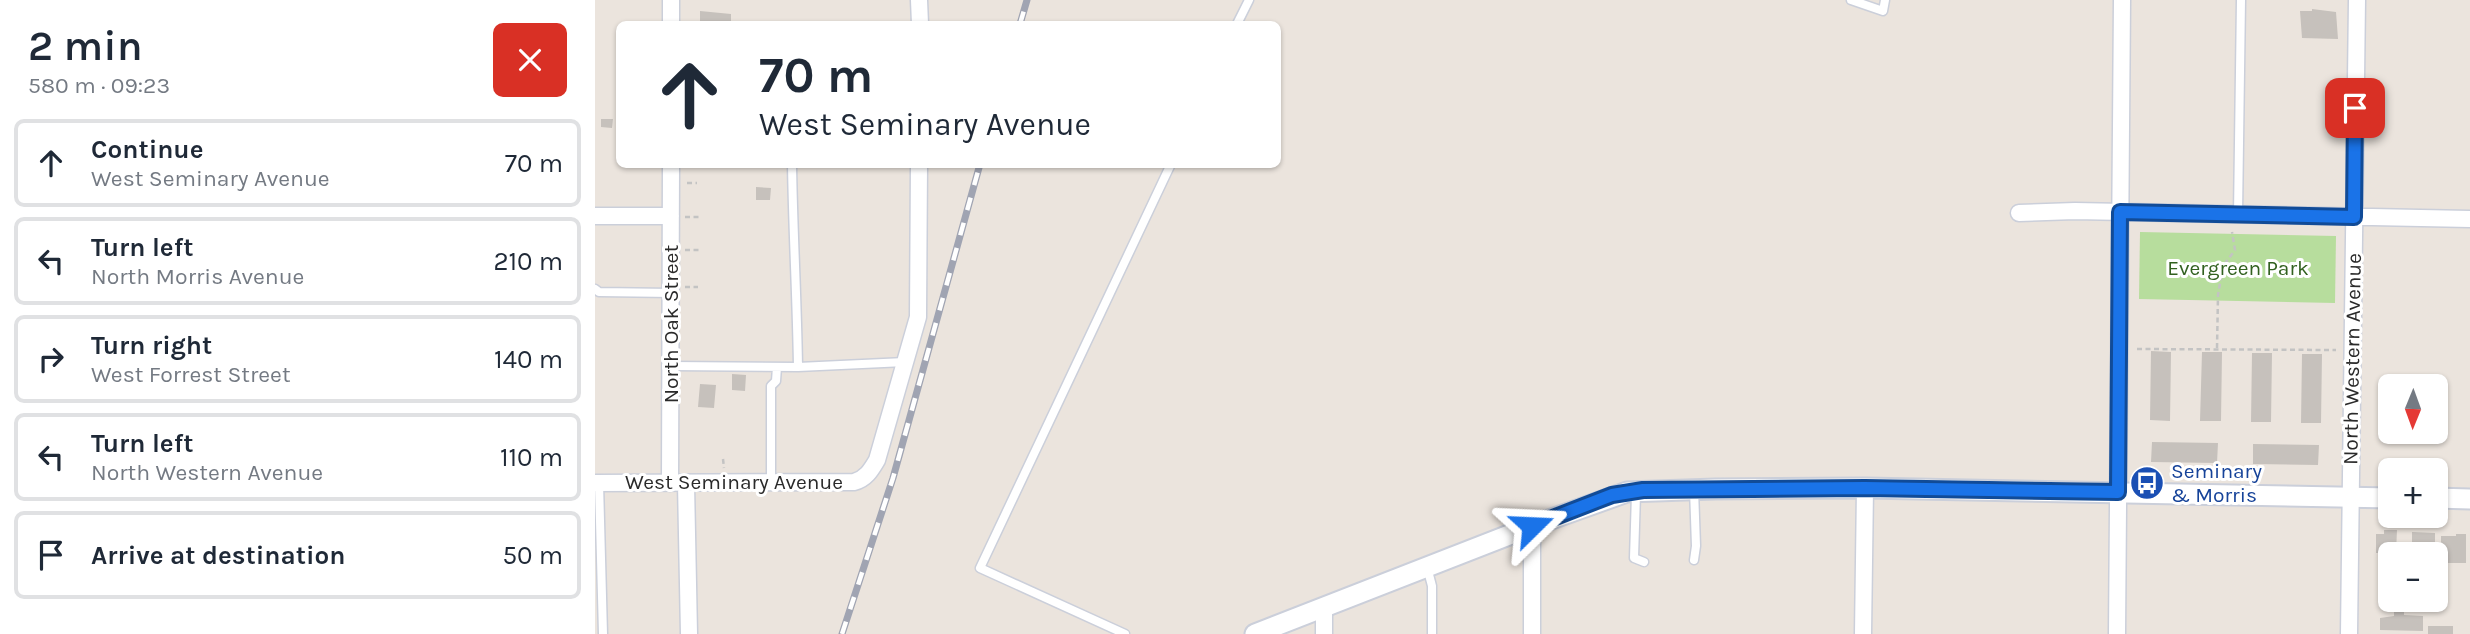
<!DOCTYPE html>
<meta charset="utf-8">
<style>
body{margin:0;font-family:Karla,sans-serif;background:#f6f6f7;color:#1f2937;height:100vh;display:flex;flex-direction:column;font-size:26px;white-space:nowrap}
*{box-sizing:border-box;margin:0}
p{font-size:23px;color:#747a83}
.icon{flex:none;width:38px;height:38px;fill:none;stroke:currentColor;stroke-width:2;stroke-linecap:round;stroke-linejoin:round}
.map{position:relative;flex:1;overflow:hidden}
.panel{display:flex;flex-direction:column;background:#fff;width:595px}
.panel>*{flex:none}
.guide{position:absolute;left:21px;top:21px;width:665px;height:147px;border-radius:10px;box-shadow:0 2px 5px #0004;background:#fff;color:#1f2937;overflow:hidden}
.needle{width:46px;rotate:181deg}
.controls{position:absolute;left:1783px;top:374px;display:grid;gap:14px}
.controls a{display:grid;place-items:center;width:70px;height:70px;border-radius:10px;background:#fff;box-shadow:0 2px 5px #0004;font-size:35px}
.pin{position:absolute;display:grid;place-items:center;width:60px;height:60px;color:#fff;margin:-30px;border-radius:14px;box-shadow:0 4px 10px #0006}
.me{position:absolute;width:77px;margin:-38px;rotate:69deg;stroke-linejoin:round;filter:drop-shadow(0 0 5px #0008)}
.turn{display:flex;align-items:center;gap:24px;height:147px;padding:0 28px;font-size:32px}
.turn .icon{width:91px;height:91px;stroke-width:2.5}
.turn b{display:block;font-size:49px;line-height:60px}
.round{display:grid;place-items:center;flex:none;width:74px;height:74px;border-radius:10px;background:#f6f6f7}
.summary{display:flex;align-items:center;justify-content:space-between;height:119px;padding:0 28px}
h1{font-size:42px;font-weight:600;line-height:52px}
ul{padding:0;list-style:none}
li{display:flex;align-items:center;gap:21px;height:88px;margin:0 14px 10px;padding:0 14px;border:4px solid #e0e1e3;border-radius:10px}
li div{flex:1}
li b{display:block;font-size:26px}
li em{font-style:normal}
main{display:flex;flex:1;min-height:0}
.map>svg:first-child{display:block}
.green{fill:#b7dd9d}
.building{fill:#c6c1bc}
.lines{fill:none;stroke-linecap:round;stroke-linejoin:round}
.service-casing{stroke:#cbcfda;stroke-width:11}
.minor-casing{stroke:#cbcfda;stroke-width:19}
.tertiary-casing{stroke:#cbcfda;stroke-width:23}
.path{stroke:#c3c3c3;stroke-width:2.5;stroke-dasharray:5 3.5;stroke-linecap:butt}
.service{stroke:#fff;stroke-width:8}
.minor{stroke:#fff;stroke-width:16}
.tertiary{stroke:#fff;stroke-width:19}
.rail-casing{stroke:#a0a4b2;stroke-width:7}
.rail{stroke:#fff;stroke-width:4.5;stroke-dasharray:13;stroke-linecap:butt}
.route-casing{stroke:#114b97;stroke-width:18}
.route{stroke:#1a73e8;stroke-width:12}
.labels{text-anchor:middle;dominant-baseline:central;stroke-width:6;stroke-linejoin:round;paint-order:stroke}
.park-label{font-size:21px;fill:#326120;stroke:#fff}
.street-label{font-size:21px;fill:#2a2a2a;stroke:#fff}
.transit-label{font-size:21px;fill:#164399;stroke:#fff;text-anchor:start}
</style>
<main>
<section class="panel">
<div class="summary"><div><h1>2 min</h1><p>580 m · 09:23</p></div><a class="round" style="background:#d93025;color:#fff"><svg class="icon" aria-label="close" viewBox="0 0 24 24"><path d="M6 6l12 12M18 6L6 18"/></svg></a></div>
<ul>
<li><svg class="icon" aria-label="ahead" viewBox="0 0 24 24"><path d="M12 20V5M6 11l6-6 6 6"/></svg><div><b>Continue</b><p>West Seminary Avenue</p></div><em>70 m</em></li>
<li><svg class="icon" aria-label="left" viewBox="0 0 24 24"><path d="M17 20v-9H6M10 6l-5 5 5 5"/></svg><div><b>Turn left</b><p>North Morris Avenue</p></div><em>210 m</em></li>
<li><svg class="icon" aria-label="right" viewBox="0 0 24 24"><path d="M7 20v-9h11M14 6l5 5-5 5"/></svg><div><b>Turn right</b><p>West Forrest Street</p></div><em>140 m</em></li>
<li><svg class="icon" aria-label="left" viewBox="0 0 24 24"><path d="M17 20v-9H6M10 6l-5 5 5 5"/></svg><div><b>Turn left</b><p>North Western Avenue</p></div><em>110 m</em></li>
<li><svg class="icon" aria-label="arrive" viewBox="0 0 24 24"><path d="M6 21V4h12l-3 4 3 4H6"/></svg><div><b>Arrive at destination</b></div><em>50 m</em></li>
</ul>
</section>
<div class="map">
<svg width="1875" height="634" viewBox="0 0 1875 634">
<rect width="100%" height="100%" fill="#ebe4dd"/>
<!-- green -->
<path class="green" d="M 1545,232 L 1741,236 L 1740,303 L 1544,299 Z"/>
<!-- building -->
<path class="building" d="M 1717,9 L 1741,12 L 1743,39 L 1707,38 L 1705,11 L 1717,11 Z
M 105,11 L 136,14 L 136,24 L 105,24 Z
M 6,119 L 18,119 L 17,128 L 6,127 Z
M 161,187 L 176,188 L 175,200 L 161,200 Z
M 1556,351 L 1576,352 L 1575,421 L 1555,420 Z
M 1607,352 L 1627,352 L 1626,421 L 1605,421 Z
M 1657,353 L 1677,353 L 1676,422 L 1656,422 Z
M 1707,354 L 1727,354 L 1726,423 L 1706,423 Z
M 137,374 L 151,375 L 150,391 L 137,390 Z
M 105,384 L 121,385 L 119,408 L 103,407 Z
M 1557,442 L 1623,443 L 1622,463 L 1556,462 Z
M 1658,444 L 1724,445 L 1723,465 L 1658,464 Z
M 1789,530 L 1802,530 L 1801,553 L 1781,553 L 1781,534 L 1789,534 Z
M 1817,532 L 1840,533 L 1840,551 L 1826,551 L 1826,555 L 1817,555 Z
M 1861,534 L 1871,534 L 1871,563 L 1851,563 L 1851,554 L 1846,554 L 1846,536 L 1861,536 Z
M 1799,608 L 1809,608 L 1809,615 L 1828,616 L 1828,631 L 1785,630 L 1785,618 L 1799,616 Z
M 1833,626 L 1858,626 L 1858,634 L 1833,634 Z"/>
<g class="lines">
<!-- service casing -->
<g class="service-casing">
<path id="service" d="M 1256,0 L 1288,11 L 1290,0
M 642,24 L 654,0
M 197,164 C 198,232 202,299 203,367
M 1643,214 L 1646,0
M 0,289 L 4,292 L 77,293
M 76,366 L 203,367 L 310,362
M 4,483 L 8,634
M 176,483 L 176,386 L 181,381 L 182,367
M 1099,489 L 1101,546 L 1099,560
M 1041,494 L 1039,558 L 1049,562
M 832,567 L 837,586 L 837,634
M 530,634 L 385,568 L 576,164"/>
</g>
<!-- minor casing -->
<g class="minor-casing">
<path id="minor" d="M 76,0 L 76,24
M 324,0 L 325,24
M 1424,213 L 1480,211 L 1875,219
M 0,216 L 76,216
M 0,483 L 259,482 C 271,479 276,470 282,460 L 323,317 L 324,164
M 75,483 L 76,164
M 91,484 L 94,634
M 937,526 L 937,634
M 729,608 L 729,634
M 1268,634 L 1270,488
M 1522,634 L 1527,0
M 1754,634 L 1762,0"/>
</g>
<!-- tertiary casing -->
<g class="tertiary-casing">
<path id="tertiary" d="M 1841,498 L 1875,499
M 660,634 L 937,526 L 1032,492 L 1120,489 L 1270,488 L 1796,498"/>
</g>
<!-- path -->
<path class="path" d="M 92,183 L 102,183
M 90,217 L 105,217
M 90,250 L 104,250
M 90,287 L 103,287
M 1622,348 L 1623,295 L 1628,266 L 1640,250 L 1637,232
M 1542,349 L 1741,350
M 128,459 L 129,468"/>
<!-- service -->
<use href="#service" class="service"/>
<!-- minor -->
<use href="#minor" class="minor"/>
<!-- tertiary -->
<use href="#tertiary" class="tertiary"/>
<!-- rail casing -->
<g class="rail-casing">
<path id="rail" d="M 425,24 L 432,0
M 247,634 L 298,478 L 385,164"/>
</g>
<!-- rail -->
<use href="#rail" class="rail"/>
</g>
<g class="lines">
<!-- route casing -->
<g class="route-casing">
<path id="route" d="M 937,526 L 1017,495 L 1048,490 L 1270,488 L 1523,492 L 1525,212 L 1759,217 L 1760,108"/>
</g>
<!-- route -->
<use href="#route" class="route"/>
</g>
<!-- icons -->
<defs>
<g id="bus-disc" transform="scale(1.75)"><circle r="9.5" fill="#1a4fb4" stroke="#fff"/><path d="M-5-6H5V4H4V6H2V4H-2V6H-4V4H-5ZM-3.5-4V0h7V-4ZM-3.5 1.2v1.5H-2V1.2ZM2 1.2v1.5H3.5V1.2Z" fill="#fff"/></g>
</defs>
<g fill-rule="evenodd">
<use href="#bus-disc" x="1552" y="483"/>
</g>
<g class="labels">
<!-- park labels -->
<g class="park-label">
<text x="1643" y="268">Evergreen Park</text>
</g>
<!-- street labels -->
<g class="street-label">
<text transform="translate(76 324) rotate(-90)">North Oak Street</text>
<text transform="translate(1757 359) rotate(-89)">North Western Avenue</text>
<text x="139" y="482">West Seminary Avenue</text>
</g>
<!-- transit labels -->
<g class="transit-label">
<text x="1576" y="471">Seminary<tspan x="1576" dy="24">&amp; Morris</tspan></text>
</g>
</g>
</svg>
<div class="controls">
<a><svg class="needle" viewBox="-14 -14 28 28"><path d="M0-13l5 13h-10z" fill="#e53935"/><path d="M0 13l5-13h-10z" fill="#747a83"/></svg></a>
<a>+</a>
<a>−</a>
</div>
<div class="pin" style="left:1760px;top:108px;background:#d93025"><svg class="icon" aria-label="arrive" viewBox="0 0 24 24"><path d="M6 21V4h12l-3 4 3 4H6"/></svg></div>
<svg class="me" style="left:937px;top:526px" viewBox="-20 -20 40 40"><path d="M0-17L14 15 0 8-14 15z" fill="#1a73e8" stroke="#fff" stroke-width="4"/></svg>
<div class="guide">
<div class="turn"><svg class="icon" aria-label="ahead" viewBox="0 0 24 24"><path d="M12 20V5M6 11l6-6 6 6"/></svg><div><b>70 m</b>West Seminary Avenue</div></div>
</div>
</div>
</main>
